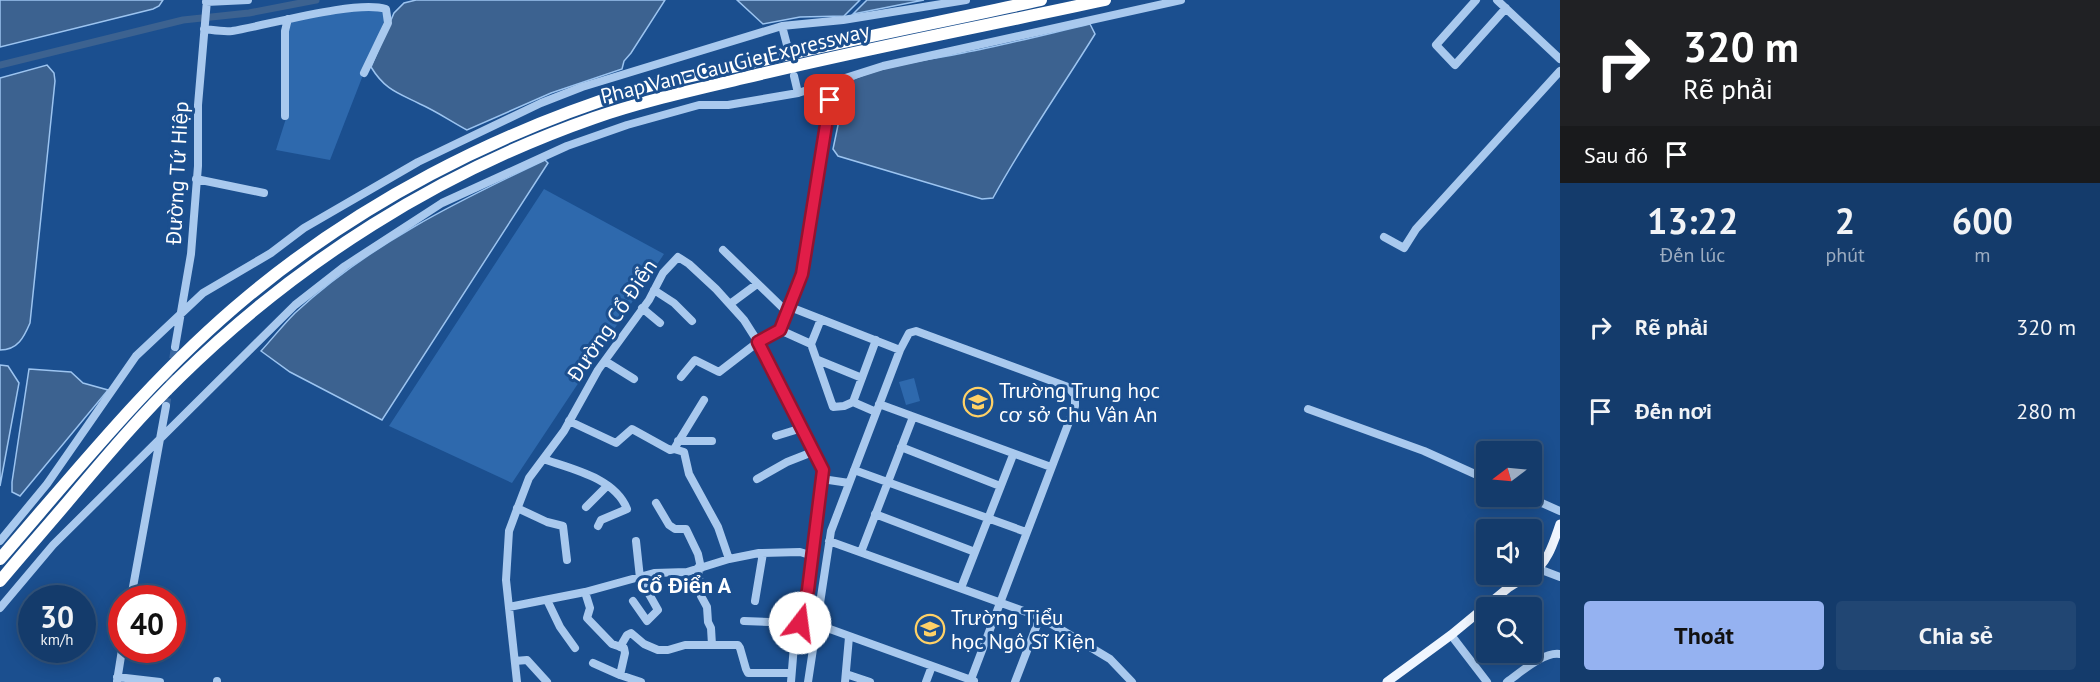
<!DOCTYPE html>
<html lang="vi">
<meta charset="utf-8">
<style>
body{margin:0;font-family:"PT Sans",sans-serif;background:#214673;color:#f1f3f6;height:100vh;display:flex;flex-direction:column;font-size:22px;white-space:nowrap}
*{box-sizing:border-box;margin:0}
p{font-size:20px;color:#9dadc1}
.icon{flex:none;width:33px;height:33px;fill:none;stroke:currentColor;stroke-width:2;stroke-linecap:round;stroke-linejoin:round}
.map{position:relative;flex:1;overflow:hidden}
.details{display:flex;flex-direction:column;background:#143b6b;width:540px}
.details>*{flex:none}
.banner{background:#202124;color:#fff;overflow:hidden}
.needle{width:39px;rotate:254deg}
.tools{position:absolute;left:1476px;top:441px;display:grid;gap:12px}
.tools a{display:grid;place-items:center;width:66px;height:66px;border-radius:6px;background:#143b6b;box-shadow:0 3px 15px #0003,0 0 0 2px #33557e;font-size:30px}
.speed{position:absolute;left:18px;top:585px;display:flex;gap:12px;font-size:30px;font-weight:700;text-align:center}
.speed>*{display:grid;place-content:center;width:78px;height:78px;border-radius:50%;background:#143b6b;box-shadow:0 3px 15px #0003,0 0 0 2px #33557e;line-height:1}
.speed small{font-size:15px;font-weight:400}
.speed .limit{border:9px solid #d22;background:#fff;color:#111}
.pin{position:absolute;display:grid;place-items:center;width:51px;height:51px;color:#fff;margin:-26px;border-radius:12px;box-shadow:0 3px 9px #0006}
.me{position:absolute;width:66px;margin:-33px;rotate:15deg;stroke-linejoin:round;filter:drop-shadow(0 0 4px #0008)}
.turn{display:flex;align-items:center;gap:21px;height:126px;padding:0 24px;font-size:27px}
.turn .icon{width:78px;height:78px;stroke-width:2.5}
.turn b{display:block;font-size:42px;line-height:51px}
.then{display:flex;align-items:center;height:57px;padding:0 24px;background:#0003;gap:12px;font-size:22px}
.eta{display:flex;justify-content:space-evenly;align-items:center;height:102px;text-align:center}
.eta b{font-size:36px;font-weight:700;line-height:42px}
.cta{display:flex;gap:12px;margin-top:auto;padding:12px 24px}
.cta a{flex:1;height:69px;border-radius:6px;background:#95b2f1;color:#111;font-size:24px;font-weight:700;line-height:69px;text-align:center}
.cta a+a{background:#214673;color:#f1f3f6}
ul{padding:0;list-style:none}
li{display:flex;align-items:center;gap:18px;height:84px;padding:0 24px}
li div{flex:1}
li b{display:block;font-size:22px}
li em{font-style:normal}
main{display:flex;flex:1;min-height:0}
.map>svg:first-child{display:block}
.green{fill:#2e69ad}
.water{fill:#3c6290;stroke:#9cc4f0;stroke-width:1.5}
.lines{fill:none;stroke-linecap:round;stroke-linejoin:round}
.canal{stroke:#3c6290;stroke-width:7}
.minor-tunnel{stroke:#3d69a0;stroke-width:8;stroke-dasharray:8 4;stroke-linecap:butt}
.minor{stroke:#a9c9ee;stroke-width:8}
.major{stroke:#f0f6ff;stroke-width:9}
.highway{stroke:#fff;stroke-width:12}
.route-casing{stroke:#92132f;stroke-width:15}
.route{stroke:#e11d48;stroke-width:10}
.labels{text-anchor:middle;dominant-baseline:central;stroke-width:6;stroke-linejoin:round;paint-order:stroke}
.street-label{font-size:21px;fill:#fff;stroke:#1b4f8f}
.poi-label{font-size:21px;fill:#fff;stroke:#1b4f8f;text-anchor:start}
.neighbourhood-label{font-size:22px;font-weight:bold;fill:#fff;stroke:#1b4f8f}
</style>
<main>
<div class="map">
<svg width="1560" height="682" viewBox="0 0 1560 682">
<rect width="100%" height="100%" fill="#1b4f8f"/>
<!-- green -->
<path class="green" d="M 373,7 L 384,10 L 384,21 L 330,160 L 276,150 L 289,109 L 288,34 L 292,20 Z
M 544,189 L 664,254 L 512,483 L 389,426 Z
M 914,378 L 920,401 L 906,405 L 899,382 Z"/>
<!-- water -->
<path class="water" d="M 0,0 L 163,0 L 159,6 L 153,9 L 0,47 Z
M 416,0 L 665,0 L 631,53 L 624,61 L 622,69 L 551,93 L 467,130 C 452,122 436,111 420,104 C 398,93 385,90 371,67 L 394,13 L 404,3 Z
M 737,0 L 860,0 L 844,16 L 800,17 L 763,24 Z
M 867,0 L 924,0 L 853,14 Z
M 1090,24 L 1095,34 C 1061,89 1024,141 993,198 L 982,199 L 838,156 L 833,149 L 847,82 C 883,65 923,61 963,53 C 1005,45 1047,34 1090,24 Z
M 47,65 L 54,73 L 55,81 L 30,323 C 24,337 18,350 0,350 L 0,78 Z
M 545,160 L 548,163 L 382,420 L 290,372 L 261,351 C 272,339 283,325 295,313 C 368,245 456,202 545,160 Z
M 0,365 L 8,366 L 19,383 L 0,486 Z
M 29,369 L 71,372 L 83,383 L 108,390 L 20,496 L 12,492 L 12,482 Z"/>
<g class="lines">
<!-- canal -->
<path class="canal" d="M 0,65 L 183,20 L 249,13 L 316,0"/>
<!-- minor-tunnel -->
<path class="minor-tunnel" d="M 166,406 L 175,347"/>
<!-- minor -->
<path class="minor" d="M 1476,0 L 1436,45 L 1455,65 L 1506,8
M 1497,0 L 1560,59
M 206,2 L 248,0
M 782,26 L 787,45
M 204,29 C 213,30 223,32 232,31 C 269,25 355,0 386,9 L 388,23 L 364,73
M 794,76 L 798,93
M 285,116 L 285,31 L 288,19
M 196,179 L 264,193
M 1384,237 L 1404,248 L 1416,229 L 1560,71
M 723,250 L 788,313
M 654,290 L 674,303 L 692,321
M 730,304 L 757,284
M 790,307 L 900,350
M 642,308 L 660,323
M 780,330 L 811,344 L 833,407 L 844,406 L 853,402 L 876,340
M 811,344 L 821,319
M 175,347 L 191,254 L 198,166 L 198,105 L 207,0
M 818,360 L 862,378
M 605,361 L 634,379
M 681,377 L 695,360 L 719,372 L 758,342 L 780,330 L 790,307 L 802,274 L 809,237 L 828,113 L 830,101 L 819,87
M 853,402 L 876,412
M 879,404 L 1051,467
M 1308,409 L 1424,451 L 1486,479
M 569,421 L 616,443 L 632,429 L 670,450 L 674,449 L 684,452 L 689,474 L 718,527 L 729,559
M 776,436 L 802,428
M 678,441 L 712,441
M 901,447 L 1000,486
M 674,449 L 704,400
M 543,459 C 572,469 615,478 627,509 L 601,520 L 598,526
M 854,470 L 1026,532
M 757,479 L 787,462 L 815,451
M 822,479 L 849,483
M 1526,496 L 1560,511
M 656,503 L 669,525 L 675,529 L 686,529 L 698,554 L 701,568
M 586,507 L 607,486
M 517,508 L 547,522 L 563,526 L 567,560
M 875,514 L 975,552
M 0,541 L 47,484 L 136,356 L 203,293 L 271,253 L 304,228 L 418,162 L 541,103 L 582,87 L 782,26 L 843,20 L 966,0
M 829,541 L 1040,617 L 1110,659 L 1132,682
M 861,552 L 913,417
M 698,568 L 701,596 L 707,607 L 708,622 L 711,628 L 712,645
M 1539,569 L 1560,577
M 961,588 L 1013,455
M 585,592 L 590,608 L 587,618 L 612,644 L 624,648 L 625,653 L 620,675 L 593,663
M 131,598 L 166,406
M 547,600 L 560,627 L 575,648
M 633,601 L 647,621 L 658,610 L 640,578 L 636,541
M 755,601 L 763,553
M 509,607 L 585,592 L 654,573 L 687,572 L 729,559 L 759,553 L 800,552 L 813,556
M 0,608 L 53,545 L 295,305 L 345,266 L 442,203 L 567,146 L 627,125 L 699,105 L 728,105 L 798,93 L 883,66 L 1181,0
M 744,621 L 800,623
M 816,624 L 974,681
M 1451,635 L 1487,682
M 796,637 L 814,640
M 620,647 L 627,635 L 631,633 L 644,644 L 658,650 L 668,650 L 685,645 L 738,645 L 740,648 L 746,669 L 748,673 L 791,673
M 515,661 L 527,660 L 547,682
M 846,674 L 870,682
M 620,675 L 641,682
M 117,677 L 160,682
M 117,681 L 122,650
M 217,682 L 217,681
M 517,682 L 506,580 L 509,531 L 516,512 L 529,478 L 564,431 L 598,370 L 649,300 L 663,273 L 678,257 L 689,264 L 716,289 L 744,320 L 758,342 L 823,470 L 808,590 L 794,645 L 791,682
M 808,682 L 831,531 L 900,350 L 909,333 L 916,331 L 1068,387 L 1075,395 L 1075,406 L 970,682
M 845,682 L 849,637
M 926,682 L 932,666
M 1015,682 L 1040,617
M 1507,682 C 1520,673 1544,651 1560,654"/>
<!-- major -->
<path class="major" d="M 1532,573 C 1548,563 1554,541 1560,524
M 1387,682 L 1451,635 L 1508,588 L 1530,574"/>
<!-- highway -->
<path class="highway" d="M 0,559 C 79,468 154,374 247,297 C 360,203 495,133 634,90 C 669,80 706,73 742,65 C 841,41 941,22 1041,0
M 0,581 C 25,551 51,522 76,492 C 109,453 143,413 180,377 C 297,262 439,172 594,118 C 643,101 694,90 744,78 C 863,49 985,26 1105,0"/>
</g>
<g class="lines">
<!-- route casing -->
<g class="route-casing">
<path id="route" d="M 800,623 L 808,590 L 823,470 L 758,342 L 780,330 L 802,274 L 830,100"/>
</g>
<!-- route -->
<use href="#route" class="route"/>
</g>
<!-- icons -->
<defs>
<g id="school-ring" transform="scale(1.5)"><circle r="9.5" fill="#1b4f8f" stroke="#ffd166" stroke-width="1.5"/><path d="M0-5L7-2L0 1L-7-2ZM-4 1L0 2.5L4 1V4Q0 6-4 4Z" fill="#ffd166"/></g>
</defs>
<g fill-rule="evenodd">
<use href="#school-ring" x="978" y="402"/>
<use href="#school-ring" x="930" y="629"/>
</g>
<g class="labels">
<!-- street labels -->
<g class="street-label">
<text transform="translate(735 63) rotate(-14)">Phap Van - Cau Gie Expressway</text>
<text transform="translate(177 173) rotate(-87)">Đường Tứ Hiệp</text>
<text transform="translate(612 320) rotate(-56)">Đường Cổ Điển</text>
</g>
<!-- poi labels -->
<g class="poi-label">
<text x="999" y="390">Trường Trung học<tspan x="999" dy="24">cơ sở Chu Vân An</tspan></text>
<text x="951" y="617">Trường Tiểu<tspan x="951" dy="24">học Ngô Sĩ Kiện</tspan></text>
</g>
<!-- neighbourhood labels -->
<g class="neighbourhood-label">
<text x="684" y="585">Cổ Điển A</text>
</g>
</g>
</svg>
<div class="tools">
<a><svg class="needle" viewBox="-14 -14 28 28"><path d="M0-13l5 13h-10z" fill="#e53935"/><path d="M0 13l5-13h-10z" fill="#9dadc1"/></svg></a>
<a><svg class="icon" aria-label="sound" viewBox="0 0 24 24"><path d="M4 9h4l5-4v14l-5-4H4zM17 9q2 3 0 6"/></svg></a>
<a><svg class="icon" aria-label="search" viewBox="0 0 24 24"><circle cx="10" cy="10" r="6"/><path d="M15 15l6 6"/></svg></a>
</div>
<div class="speed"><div>30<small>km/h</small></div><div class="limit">40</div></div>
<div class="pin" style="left:830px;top:100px;background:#d93025"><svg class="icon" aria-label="arrive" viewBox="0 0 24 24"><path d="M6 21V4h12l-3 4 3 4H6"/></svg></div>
<svg class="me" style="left:800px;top:623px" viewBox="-20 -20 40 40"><circle r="19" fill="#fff"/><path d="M0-13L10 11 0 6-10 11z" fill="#e11d48"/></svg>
</div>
<section class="details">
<div class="banner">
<div class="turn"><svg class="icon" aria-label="right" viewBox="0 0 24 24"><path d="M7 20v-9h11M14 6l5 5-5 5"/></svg><div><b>320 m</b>Rẽ phải</div></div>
<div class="then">Sau đó<svg class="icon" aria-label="arrive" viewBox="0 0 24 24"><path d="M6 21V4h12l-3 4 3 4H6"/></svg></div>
</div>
<div class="eta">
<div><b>13:22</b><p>Đến lúc</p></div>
<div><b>2</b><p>phút</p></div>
<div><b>600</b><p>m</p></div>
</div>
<ul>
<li><svg class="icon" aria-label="right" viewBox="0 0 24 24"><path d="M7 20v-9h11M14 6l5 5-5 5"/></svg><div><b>Rẽ phải</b></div><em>320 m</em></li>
<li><svg class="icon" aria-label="arrive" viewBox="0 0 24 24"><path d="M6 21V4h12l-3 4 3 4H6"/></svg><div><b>Đến nơi</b></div><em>280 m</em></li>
</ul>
<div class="cta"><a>Thoát</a><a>Chia sẻ</a></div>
</section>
</main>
